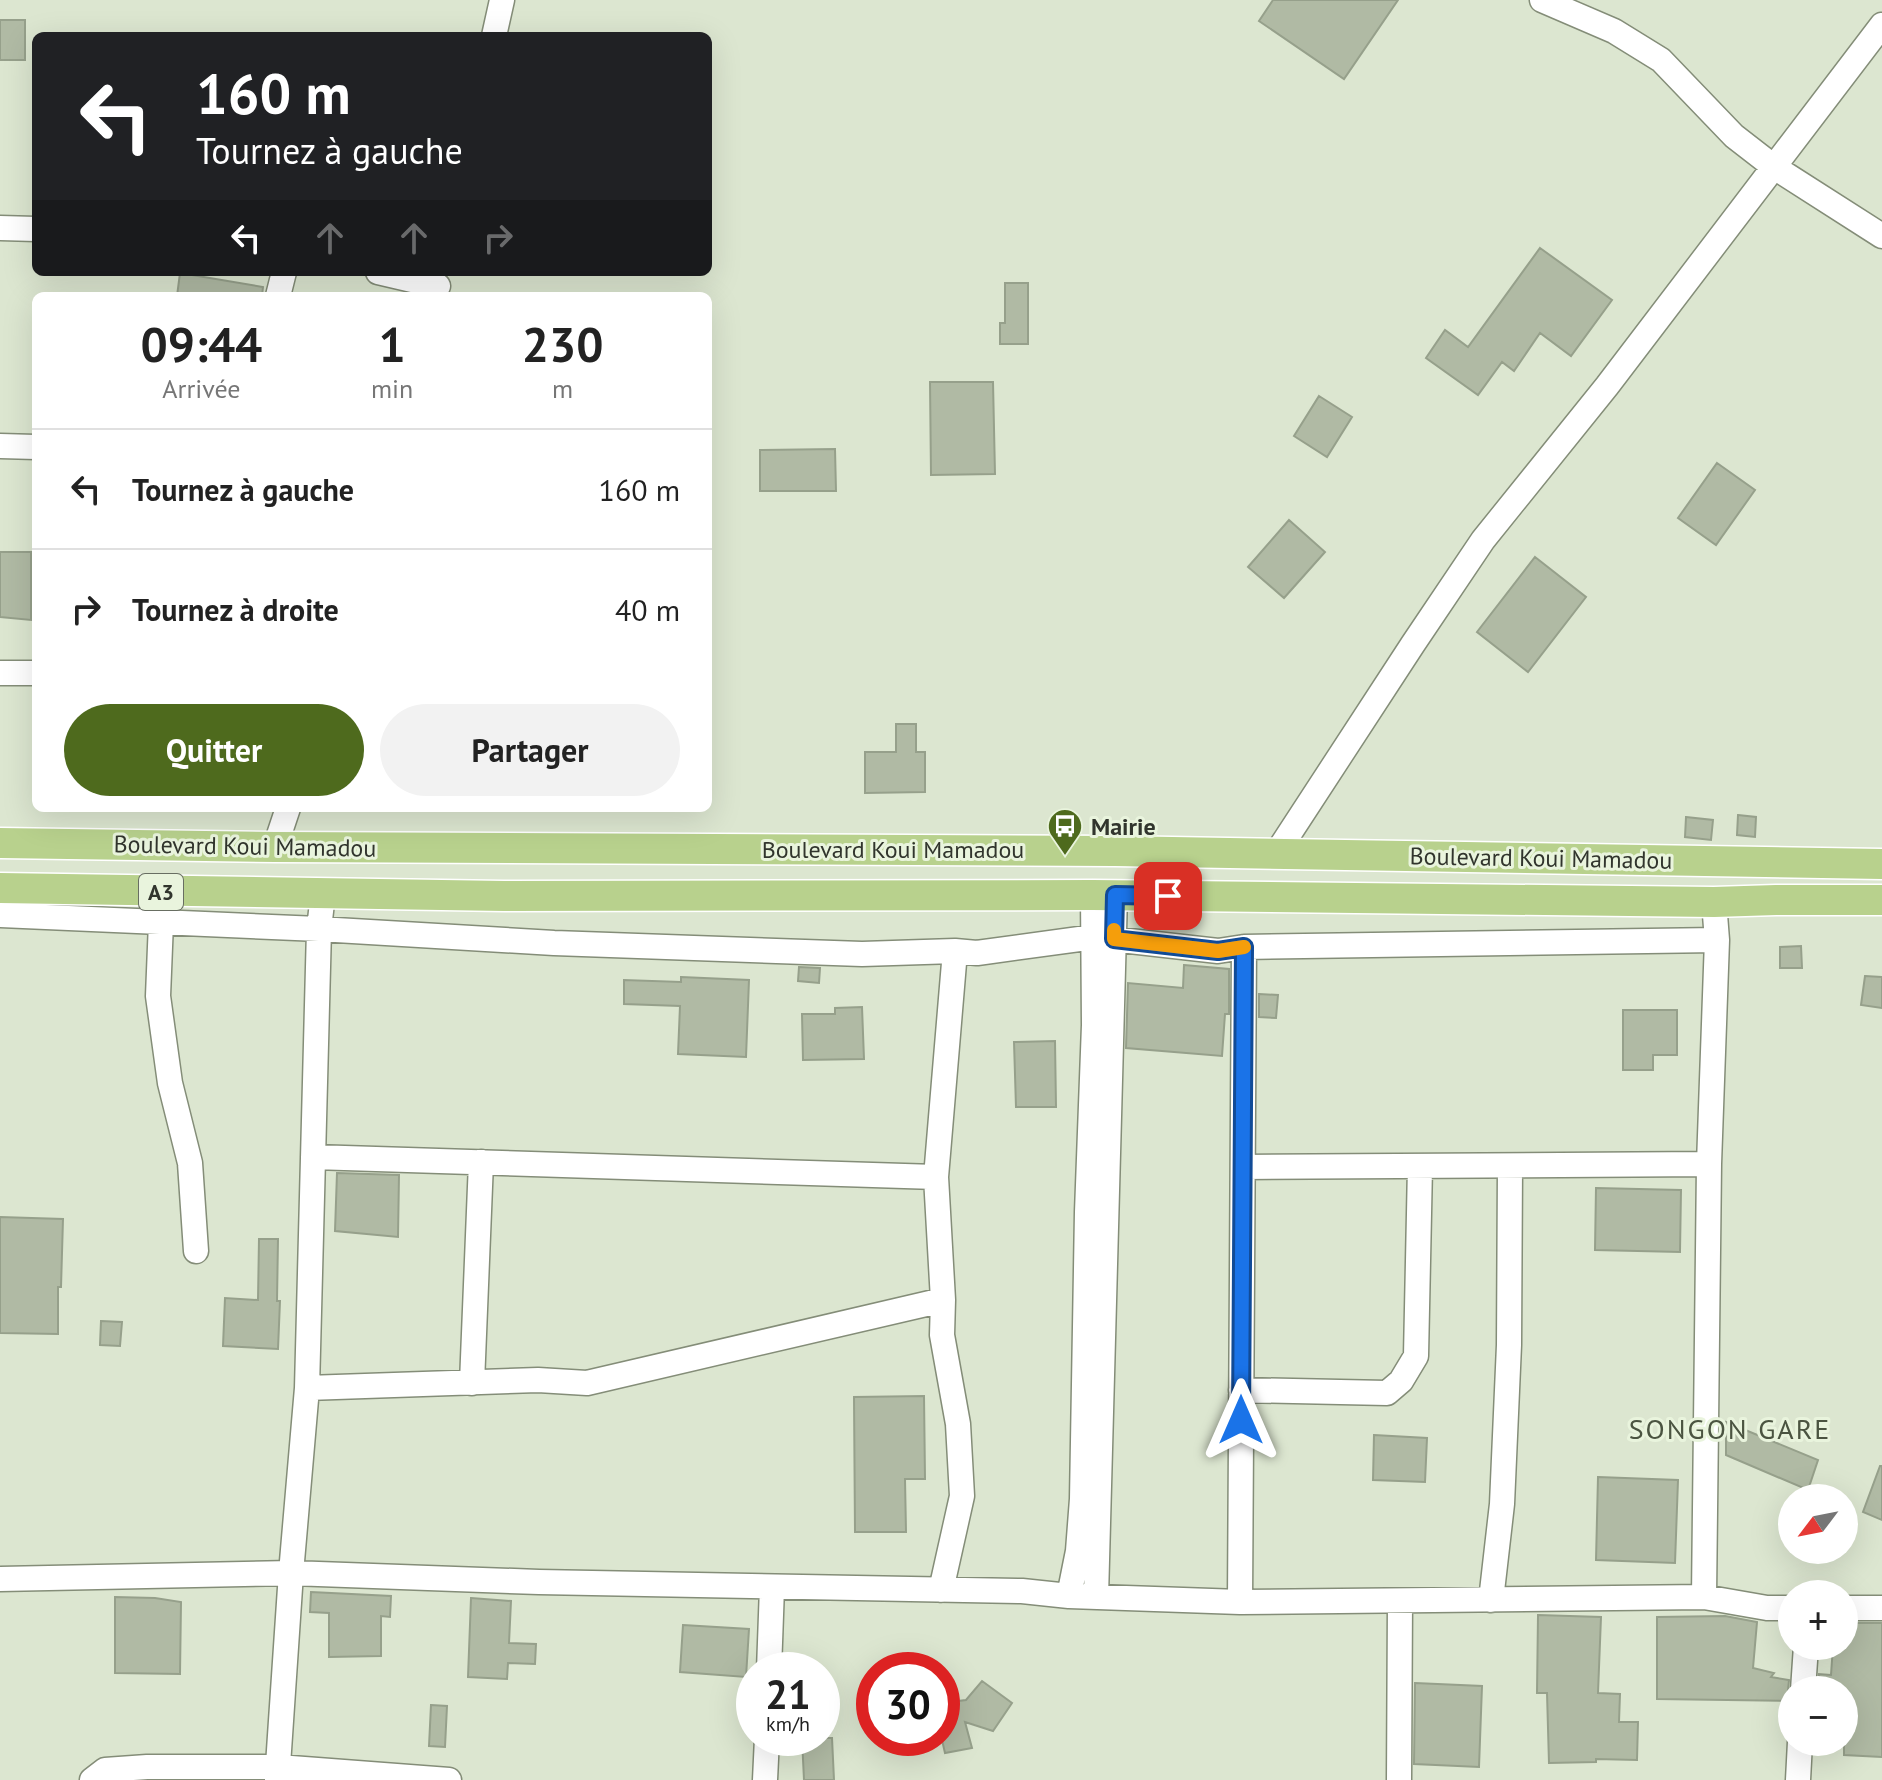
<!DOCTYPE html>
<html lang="fr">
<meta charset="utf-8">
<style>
body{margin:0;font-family:"PT Sans",sans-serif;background:#f2f2f2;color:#222;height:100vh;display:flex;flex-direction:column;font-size:30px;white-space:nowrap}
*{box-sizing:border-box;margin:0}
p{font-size:26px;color:#767676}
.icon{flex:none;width:44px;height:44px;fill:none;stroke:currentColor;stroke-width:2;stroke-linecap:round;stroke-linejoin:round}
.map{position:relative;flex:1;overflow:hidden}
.side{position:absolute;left:32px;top:292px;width:680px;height:520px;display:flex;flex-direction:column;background:#fff;border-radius:12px;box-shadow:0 8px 32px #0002}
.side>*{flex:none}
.hud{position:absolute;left:32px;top:32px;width:680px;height:244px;border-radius:12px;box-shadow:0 8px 32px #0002;background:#202124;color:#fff;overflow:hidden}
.needle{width:52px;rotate:238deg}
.tools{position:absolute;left:1778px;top:1484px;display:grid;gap:16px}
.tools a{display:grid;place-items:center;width:80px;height:80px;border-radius:50%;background:#fff;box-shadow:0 8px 32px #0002;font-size:40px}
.speed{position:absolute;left:736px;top:1652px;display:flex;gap:16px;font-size:40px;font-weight:700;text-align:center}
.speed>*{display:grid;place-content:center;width:104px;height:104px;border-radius:50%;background:#fff;box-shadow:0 8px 32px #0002;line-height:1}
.speed small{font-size:20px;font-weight:400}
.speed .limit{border:12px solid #d22;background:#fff;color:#111}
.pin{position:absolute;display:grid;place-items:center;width:68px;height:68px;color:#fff;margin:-34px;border-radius:16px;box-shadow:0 4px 12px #0006}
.me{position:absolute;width:88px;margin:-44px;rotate:0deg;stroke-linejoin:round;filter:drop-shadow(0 0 6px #0008)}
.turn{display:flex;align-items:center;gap:28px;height:168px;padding:0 32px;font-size:36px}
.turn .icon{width:104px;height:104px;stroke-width:2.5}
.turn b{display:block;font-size:56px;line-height:68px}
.lanes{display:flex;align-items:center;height:76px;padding:0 32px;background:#0003;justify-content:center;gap:40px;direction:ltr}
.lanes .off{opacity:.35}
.eta{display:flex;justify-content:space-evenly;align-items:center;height:136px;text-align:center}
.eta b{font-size:48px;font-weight:700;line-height:56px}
.button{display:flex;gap:16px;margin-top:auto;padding:16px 32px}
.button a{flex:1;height:92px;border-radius:48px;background:#4e6a1d;color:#fff;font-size:32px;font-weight:700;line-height:92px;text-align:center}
.button a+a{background:#f2f2f2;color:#222}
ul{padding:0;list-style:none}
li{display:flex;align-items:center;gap:24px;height:120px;padding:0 32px;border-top:2px solid #e0e0e0}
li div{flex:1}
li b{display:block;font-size:30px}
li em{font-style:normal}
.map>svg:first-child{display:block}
.building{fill:#b0baa4;stroke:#96a08b;stroke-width:2}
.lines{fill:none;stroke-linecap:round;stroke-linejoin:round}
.minor-casing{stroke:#848d78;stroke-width:27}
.major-casing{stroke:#fff;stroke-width:33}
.minor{stroke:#fff;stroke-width:24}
.major{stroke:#b8d18d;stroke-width:30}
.route-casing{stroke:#114b97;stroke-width:20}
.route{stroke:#1a73e8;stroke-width:14}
.slow{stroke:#f59e0b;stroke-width:14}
.labels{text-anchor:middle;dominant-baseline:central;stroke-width:6;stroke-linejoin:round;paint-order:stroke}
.shield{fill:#e9f4dd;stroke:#686e62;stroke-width:2}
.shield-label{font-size:22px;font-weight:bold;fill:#31352d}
.poi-label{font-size:24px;font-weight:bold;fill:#31352d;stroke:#e9f4dd;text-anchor:start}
.street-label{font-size:24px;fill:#31352d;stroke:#e9f4dd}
.quarter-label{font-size:28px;letter-spacing:2px;fill:#4b5441;stroke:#e9f4dd}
</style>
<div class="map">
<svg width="1882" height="1780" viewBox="0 0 1882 1780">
<rect width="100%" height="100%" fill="#dce6d0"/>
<!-- building -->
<path class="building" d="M 1273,0 L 1398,0 L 1344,79 L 1259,21 Z
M 0,20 L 25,20 L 25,60 L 0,60 Z
M 1540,248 L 1612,300 L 1571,356 L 1540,333 L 1514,371 L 1502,362 L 1478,395 L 1426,358 L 1445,330 L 1468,347 Z
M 180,273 L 263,287 L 262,296 L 177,296 Z
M 1005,283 L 1028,283 L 1028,344 L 1000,344 L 1000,323 L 1005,323 Z
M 930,382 L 993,382 L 995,474 L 931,475 Z
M 1319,396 L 1352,417 L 1327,457 L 1294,436 Z
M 835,449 L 836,491 L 760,491 L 760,450 Z
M 1717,463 L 1755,490 L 1716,545 L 1678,518 Z
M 1289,520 L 1325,552 L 1284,598 L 1248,567 Z
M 0,552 L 31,552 L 31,620 L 0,617 Z
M 1535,557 L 1586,597 L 1528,672 L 1477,632 Z
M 896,724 L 916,724 L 916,752 L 925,752 L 925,792 L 865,793 L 865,752 L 896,752 Z
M 1738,815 L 1756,817 L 1755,837 L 1737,835 Z
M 1686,817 L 1713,820 L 1711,840 L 1685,837 Z
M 1801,946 L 1802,968 L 1780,968 L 1780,947 Z
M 1184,965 L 1229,969 L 1229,1014 L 1225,1014 L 1222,1056 L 1126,1048 L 1128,983 L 1183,988 Z
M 799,967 L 820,968 L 819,983 L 798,981 Z
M 1865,976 L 1882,977 L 1882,1008 L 1861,1005 Z
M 681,977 L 749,980 L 746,1057 L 678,1054 L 680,1006 L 624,1004 L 624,980 L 681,982 Z
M 1259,994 L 1278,995 L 1276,1018 L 1259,1017 Z
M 862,1007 L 864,1059 L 803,1060 L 802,1014 L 835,1014 L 835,1008 Z
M 1623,1010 L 1677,1010 L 1677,1055 L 1653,1055 L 1653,1070 L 1623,1070 Z
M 1055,1041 L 1056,1107 L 1016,1107 L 1014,1042 Z
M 337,1173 L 399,1175 L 398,1237 L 335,1231 Z
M 1596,1188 L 1681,1190 L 1680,1252 L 1595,1250 Z
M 0,1217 L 63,1219 L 61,1287 L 58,1287 L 58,1334 L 0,1333 Z
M 259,1239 L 278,1239 L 277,1301 L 280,1301 L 278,1349 L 223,1346 L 225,1298 L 258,1300 Z
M 101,1321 L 122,1322 L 120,1346 L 100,1345 Z
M 924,1396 L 925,1479 L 905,1479 L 906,1532 L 855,1532 L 854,1397 Z
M 1726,1422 L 1818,1460 L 1808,1490 L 1726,1455 Z
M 1374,1435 L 1427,1438 L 1425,1482 L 1373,1480 Z
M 1880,1466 L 1882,1466 L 1882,1520 L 1863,1512 Z
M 1598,1477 L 1678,1480 L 1675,1563 L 1596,1560 Z
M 311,1592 L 391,1596 L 390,1617 L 381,1616 L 381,1656 L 329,1657 L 329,1613 L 310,1612 Z
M 115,1597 L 155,1598 L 181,1602 L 180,1674 L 115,1673 Z
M 471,1598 L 511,1601 L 509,1643 L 536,1644 L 535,1664 L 508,1663 L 507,1679 L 468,1677 Z
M 1538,1615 L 1601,1617 L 1598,1693 L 1620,1694 L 1619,1722 L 1638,1722 L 1637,1760 L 1596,1759 L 1596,1762 L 1549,1763 L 1547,1693 L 1537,1693 Z
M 1725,1616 L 1757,1622 L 1753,1668 L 1774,1673 L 1771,1677 L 1789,1680 L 1788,1690 L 1792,1701 L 1657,1699 L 1657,1617 Z
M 1844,1623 L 1882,1623 L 1882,1757 L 1844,1755 L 1844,1690 L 1818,1690 L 1819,1674 L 1831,1675 L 1833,1646 L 1844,1646 Z
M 683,1625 L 749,1629 L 746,1677 L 680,1672 Z
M 982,1681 L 1012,1703 L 993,1731 L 965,1722 L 972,1748 L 945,1753 L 942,1740 L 942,1703 L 966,1700 Z
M 1415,1683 L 1482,1686 L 1479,1767 L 1414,1764 Z
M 431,1705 L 447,1706 L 445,1747 L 429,1746 Z
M 802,1738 L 832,1738 L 834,1780 L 804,1780 Z"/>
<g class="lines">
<!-- minor casing -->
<g class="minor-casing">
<path id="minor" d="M 1542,0 L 1614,31 L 1661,60 L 1734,136 L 1774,167 L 1882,236
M 494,36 L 502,0
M 0,228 L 36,229
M 378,272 L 438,286
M 278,296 L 284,272
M 0,446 L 36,447
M 0,673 L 36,673
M 275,847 L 288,808
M 1276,854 L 1413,644 L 1483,540 L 1607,386 L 1882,25
M 0,915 L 319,929 L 554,943 L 862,954 L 955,951 L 977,953 L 1094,937 L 1218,951 L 1244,947 L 1717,940
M 161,922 L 158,996 L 170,1083 L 190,1163 L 196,1251
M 313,1157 L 936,1177
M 1243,1167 L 1709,1164
M 472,1383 L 481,1162
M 307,1388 L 538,1380 L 587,1383 L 943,1300
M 1241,1390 L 1387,1393 L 1401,1381 L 1416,1356 L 1420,1166
M 0,1579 L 291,1573 L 539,1582 L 1022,1591 L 1069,1596 L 1240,1602 L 1704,1597 L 1767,1608 L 1792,1608
M 941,1590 L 962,1496 L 958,1424 L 942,1335 L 943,1300 L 936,1177 L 955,951
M 1069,1596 L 1078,1551 L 1082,1499 L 1087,1212 L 1094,1025 L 1093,895
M 1096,1597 L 1115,895
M 1704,1597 L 1709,1164 L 1717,940 L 1714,902
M 1491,1600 L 1502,1504 L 1509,1345 L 1510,1166
M 1240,1602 L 1244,947
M 1844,1608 L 1882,1608
M 769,1670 L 772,1587
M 1803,1690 L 1806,1646
M 92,1780 L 105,1770 L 147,1767 L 278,1767 L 449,1780
M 277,1780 L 291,1573 L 307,1388 L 319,929 L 323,894
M 765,1780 L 767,1738
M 1399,1780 L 1400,1601
M 1798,1780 L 1800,1742"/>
</g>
<!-- major casing -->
<g class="major-casing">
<path id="major" d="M 0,843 L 275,847 L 1115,851 L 1882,864
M 0,888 L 504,896 L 1093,895 L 1714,902 L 1776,900 L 1882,900"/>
</g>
<!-- minor -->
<use href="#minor" class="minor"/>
<!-- major -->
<use href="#major" class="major"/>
</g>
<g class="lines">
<!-- route casing -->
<g class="route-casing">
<path id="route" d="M 1168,896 L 1115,895 L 1114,939 L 1218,951 L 1244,947 L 1241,1420"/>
</g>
<!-- route -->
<use href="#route" class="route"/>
<!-- slow -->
<path class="slow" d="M 1114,930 L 1114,939 L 1218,951 L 1244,947"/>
</g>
<!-- icons -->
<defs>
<g id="bus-pin" transform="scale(1.8)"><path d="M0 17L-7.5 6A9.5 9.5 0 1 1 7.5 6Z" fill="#4e6a1d" stroke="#e9f4dd"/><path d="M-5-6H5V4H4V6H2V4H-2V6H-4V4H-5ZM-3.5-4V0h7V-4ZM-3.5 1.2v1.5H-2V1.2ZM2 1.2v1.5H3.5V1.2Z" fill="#fff"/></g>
</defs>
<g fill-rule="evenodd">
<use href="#bus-pin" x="1065" y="826"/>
</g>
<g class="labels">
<!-- shield labels -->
<rect class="shield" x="139" y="874" width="44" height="36" rx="6"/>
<g class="shield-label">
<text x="161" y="892">A3</text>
</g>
<!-- poi labels -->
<g class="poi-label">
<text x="1091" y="826">Mairie</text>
</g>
<!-- street labels -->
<g class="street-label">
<text transform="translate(245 846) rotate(1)">Boulevard Koui Mamadou</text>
<text x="893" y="849">Boulevard Koui Mamadou</text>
<text transform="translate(1541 858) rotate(1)">Boulevard Koui Mamadou</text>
</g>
<!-- quarter labels -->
<g class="quarter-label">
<text x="1730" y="1428">SONGON GARE</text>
</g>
</g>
</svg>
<div class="tools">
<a><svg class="needle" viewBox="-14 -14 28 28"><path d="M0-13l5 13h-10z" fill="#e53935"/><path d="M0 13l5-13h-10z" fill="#767676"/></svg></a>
<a>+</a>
<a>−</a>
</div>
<div class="speed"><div>21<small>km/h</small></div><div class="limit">30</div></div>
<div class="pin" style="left:1168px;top:896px;background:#d93025"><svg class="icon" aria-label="arrive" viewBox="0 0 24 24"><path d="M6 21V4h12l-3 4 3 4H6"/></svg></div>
<svg class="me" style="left:1241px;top:1420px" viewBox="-20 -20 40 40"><path d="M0-17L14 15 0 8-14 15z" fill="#1a73e8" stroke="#fff" stroke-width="4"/></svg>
<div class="hud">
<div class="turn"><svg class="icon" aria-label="left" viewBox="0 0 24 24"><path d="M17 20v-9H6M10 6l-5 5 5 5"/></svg><div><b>160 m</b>Tournez à gauche</div></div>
<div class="lanes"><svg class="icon" aria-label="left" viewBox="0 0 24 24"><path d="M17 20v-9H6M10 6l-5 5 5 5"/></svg><svg class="icon off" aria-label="ahead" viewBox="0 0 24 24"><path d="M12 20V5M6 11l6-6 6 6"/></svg><svg class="icon off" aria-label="ahead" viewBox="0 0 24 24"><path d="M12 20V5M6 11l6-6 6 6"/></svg><svg class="icon off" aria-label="right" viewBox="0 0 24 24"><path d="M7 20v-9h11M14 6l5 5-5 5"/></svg></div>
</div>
<section class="side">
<div class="eta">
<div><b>09:44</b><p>Arrivée</p></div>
<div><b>1</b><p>min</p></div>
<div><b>230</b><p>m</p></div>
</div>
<ul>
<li><svg class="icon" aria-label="left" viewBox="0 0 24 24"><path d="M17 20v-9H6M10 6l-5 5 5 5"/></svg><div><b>Tournez à gauche</b></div><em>160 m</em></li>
<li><svg class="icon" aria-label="right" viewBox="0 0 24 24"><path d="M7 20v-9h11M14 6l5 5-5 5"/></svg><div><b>Tournez à droite</b></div><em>40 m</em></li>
</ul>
<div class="button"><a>Quitter</a><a>Partager</a></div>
</section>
</div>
